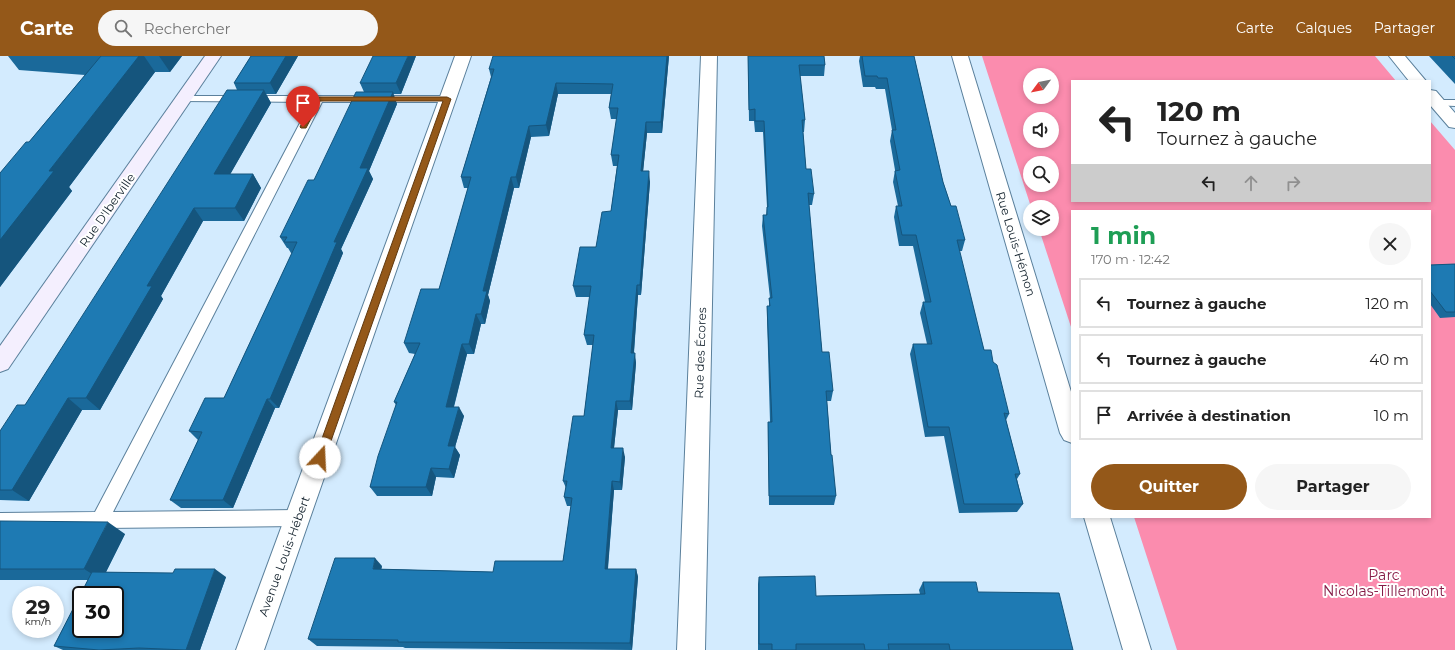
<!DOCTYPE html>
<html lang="fr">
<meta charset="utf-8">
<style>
body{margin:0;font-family:Montserrat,sans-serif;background:#f6f6f6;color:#222;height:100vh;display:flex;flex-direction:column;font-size:15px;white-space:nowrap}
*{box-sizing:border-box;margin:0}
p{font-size:13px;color:#767676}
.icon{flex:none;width:22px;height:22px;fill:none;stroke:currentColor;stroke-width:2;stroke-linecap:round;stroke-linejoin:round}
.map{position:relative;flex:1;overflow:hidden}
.drawer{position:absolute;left:1071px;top:154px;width:360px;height:308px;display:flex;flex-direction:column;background:#fff;border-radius:0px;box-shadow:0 2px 6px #0003}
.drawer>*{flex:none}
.hud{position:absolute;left:1071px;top:24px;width:360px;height:122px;border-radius:0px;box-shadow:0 2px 6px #0003;background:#fff;color:#222;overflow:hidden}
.needle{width:26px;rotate:238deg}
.tools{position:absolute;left:1023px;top:12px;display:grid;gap:8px}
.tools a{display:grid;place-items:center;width:36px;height:36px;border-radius:50%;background:#fff;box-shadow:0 2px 6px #0003;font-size:20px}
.speed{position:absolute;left:12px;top:530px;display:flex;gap:8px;font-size:20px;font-weight:700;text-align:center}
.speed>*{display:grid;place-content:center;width:52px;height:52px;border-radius:50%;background:#fff;box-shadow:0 2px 6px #0003;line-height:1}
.speed small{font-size:10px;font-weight:400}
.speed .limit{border:2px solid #111;border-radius:6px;background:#fff;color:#111}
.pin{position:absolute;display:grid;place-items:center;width:34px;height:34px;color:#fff;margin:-41px -17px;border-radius:50% 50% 50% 0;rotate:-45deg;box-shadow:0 0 4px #0007}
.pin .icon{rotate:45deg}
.me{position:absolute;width:44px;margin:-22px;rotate:20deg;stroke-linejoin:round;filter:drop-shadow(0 0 3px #0008)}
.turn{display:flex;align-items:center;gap:14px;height:84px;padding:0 20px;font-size:18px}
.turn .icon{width:52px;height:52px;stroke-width:2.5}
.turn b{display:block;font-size:28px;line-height:34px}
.lanes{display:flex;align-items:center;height:38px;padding:0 20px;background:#0003;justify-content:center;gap:20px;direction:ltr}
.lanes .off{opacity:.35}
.round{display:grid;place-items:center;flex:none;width:42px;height:42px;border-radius:21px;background:#f6f6f6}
.head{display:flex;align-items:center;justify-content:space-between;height:68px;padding:0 20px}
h1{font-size:24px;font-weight:700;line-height:30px;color:#1e9e55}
.cta{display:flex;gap:8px;margin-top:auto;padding:8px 20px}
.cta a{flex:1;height:46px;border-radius:24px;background:#945819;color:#fff;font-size:16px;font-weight:700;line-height:46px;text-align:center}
.cta a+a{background:#f6f6f6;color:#222}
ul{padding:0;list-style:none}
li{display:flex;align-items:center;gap:12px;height:50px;margin:0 8px 6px;padding:0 12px;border:2px solid #e0e0e0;border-radius:0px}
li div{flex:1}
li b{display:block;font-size:15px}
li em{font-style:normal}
header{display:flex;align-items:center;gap:24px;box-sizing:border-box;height:56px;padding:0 20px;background:#945819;color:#fff}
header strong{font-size:19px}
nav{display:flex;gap:22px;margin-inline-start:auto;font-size:14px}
.search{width:280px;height:36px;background:#f6f6f6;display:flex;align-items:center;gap:10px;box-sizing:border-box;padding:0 14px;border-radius:22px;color:#767676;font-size:15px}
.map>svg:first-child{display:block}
.green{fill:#fb8cae;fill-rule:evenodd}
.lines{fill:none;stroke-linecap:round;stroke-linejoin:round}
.service-casing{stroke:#5b809c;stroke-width:2}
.minor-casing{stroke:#5b809c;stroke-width:2}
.secondary-casing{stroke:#5b809c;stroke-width:2}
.service{fill:#fff;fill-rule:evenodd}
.minor{fill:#fff;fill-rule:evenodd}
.secondary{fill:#f4effe;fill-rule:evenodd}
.wall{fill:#1a699a}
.shaded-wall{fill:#15557d}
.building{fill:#1e7ab3;stroke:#15557d;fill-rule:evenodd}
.route{fill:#945819;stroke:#603910}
.labels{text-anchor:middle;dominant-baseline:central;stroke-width:4;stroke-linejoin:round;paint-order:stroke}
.street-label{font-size:12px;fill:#13222d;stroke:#fff}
.near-park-label{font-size:14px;fill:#851c47;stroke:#fff}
</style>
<header>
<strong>Carte</strong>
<div class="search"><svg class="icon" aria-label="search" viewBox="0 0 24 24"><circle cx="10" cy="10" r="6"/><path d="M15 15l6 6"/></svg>Rechercher</div>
<nav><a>Carte</a><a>Calques</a><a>Partager</a></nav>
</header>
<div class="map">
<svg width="1455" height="594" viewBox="0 0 1455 594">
<rect width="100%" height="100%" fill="#d3ebfe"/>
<!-- green -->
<path class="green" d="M 982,0 L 1375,0 L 1396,25 L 1072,25 L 1072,145 L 1430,145 L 1430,65 L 1455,94 L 1455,594 L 1177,594 L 1134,461 L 1430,461 L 1430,155 L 1072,155 L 1072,274 L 1039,173 L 1052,173 L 1052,151 L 1031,151 ZM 1030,19 L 1052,19 L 1052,41 L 1030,41 ZM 1030,63 L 1052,63 L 1052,85 L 1030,85 ZM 1030,107 L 1052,107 L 1052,129 L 1030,129 Z"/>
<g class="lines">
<!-- service casing -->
<g class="service-casing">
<path id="service" d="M 184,40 L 447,40 L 453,43 L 447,46 L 322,46 L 113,456 L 298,454 L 304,456 L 307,462 L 304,468 L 298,470 L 0,473 L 0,457 L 95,456 L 311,46 L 180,45 L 178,43 Z
M 1437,44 L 1455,44 L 1455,50 L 1433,49 L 1431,47 L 1433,45 Z"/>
</g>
<!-- minor casing -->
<g class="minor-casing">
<path id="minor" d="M 455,0 L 471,0 L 264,594 L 236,594 Z
M 701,0 L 717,0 L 705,594 L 677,594 Z
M 952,0 L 968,0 L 1072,339 L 1072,387 L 1064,384 L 1060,377 Z
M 1389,0 L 1405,0 L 1426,25 L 1409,25 Z
M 1430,34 L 1436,35 L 1455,57 L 1455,72 L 1449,71 L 1430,49 Z
M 1084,461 L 1110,461 L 1151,594 L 1123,594 Z"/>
</g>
<!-- secondary casing -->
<g class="secondary-casing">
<path id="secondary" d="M 205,0 L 221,0 L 8,313 L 0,316 L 0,290 Z"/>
</g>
<!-- service -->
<use href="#service" class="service"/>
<!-- minor -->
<use href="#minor" class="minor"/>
<!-- secondary -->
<use href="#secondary" class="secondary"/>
</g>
<!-- wall -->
<path class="wall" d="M 8,0 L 182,0 L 170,16 L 155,16 L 69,131 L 72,135 L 0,231 L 0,117 L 29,86 L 85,19 L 19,14 Z
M 251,0 L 298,0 L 276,38 L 266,38 L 271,47 L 230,118 L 253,118 L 261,132 L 244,165 L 203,165 L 161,240 L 163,243 L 100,354 L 82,354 L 29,445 L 0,444 L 0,375 L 25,349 L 237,34 L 234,27 Z
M 416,0 L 401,38 L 393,38 L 397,48 L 369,115 L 373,123 L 341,193 L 343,197 L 279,352 L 275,352 L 233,452 L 181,452 L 170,444 L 198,384 L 189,375 L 224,342 L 292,197 L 291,197 L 288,192 L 287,192 L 280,181 L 314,124 L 364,36 L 360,27 Z
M 669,0 L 662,77 L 647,77 L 643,115 L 650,126 L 641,239 L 638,239 L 634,297 L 636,307 L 632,354 L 618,354 L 614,392 L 625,401 L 622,434 L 614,434 L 608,513 L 636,513 L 638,521 L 632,594 L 405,592 L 403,591 L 317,590 L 308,583 L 382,510 L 381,513 L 493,516 L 563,505 L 571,450 L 567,450 L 564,441 L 566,432 L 563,425 L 584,360 L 593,289 L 587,289 L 584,279 L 590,241 L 576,241 L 573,230 L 596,191 L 611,155 L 617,110 L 613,110 L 611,99 L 617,63 L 611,63 L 609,52 L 611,38 L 558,38 L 549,80 L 531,81 L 519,132 L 514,132 L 488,239 L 490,245 L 485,268 L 481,268 L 474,298 L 467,298 L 454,351 L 464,360 L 455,391 L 460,399 L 454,422 L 436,421 L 432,440 L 377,440 L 370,431 L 396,349 L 394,346 L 415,298 L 409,297 L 404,287 L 439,233 L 468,132 L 464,132 L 461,121 L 491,21 L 489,13 Z
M 748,0 L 824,0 L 825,9 L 824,20 L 800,20 L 805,64 L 804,76 L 803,76 L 806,113 L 814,138 L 812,149 L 809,149 L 822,296 L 833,335 L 831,345 L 827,345 L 831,399 L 836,440 L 834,449 L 769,449 L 768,375 L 768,366 L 770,366 L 767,260 L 767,250 L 769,250 L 769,242 L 770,242 L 762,170 L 763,159 L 766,159 L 767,151 L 763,76 L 755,76 L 754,65 L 749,65 Z
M 860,0 L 914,0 L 943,126 L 951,150 L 965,184 L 962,195 L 959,195 L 984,294 L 993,306 L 1009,358 L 1006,364 L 1020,418 L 1017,423 L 1023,448 L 1017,456 L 959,457 L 944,380 L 925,381 L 910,298 L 913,288 L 927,288 L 920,257 L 923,246 L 925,246 L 913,190 L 899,190 L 894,161 L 896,150 L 898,150 L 893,126 L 895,114 L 890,85 L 892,74 L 885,33 L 876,33 L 875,31 L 863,31 L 859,5 Z
M 1429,0 L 1455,0 L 1455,28 Z
M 1455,208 L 1455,261 L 1440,262 L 1430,248 L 1430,209 Z
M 0,465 L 125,478 L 106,516 L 226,521 L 200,594 L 63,594 L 54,590 L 88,524 L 0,524 Z
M 759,521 L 816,540 L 920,538 L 919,534 L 923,526 L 978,536 L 1073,594 L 758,594 L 758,528 Z"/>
<!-- shaded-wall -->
<path class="shaded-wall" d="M 139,0 L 144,0 L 155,16 L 69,131 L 72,135 L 0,231 L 0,184 L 49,115 Z
M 159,0 L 182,0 L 170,16 Z
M 286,0 L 298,0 L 276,38 L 270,27 Z
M 408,0 L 416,0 L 401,38 L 396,27 Z
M 667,0 L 669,0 L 662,77 L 661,66 Z
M 556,27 L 558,38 L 549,80 L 546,69 Z
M 264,34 L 271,47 L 223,131 L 214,118 Z
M 393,36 L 397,48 L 369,115 L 373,123 L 341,193 L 343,197 L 279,352 L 270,343 L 334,186 L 360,112 Z
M 646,66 L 647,77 L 642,126 L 641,115 Z
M 529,70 L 531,81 L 519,132 L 516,121 Z
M 649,115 L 650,126 L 641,239 L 640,229 Z
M 253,118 L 261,132 L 244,165 L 235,152 Z
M 511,121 L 514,132 L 488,239 L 490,245 L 485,268 L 481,258 L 483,235 Z
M 194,152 L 203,165 L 161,240 L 163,243 L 100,354 L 86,342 L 147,230 Z
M 637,229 L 638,239 L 633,307 L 631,297 Z
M 476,258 L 481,268 L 474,298 L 469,288 Z
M 462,288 L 467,298 L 451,361 L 446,351 Z
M 635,297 L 636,307 L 632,354 L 630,345 Z
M 68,342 L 82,354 L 29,445 L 12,434 Z
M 267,343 L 275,352 L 233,452 L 223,444 Z
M 616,345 L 618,354 L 613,401 L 611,392 Z
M 459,351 L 464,360 L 455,391 L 460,399 L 454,422 L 449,413 L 448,390 Z
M 623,392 L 625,401 L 622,434 L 620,426 Z
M 431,412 L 436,421 L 432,440 L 426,431 Z
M 612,425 L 614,434 L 607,521 L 605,513 Z
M 108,466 L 125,478 L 102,524 L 84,513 Z
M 375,502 L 382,510 L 380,520 L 373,513 Z
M 215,513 L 226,521 L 200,594 L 186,594 Z
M 636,513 L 638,521 L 632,594 L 630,587 Z"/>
<!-- building -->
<path class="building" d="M 101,0 L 139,0 L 49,115 L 54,115 L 0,184 L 0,117 L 26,86 L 29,86 Z
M 251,0 L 286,0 L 270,27 L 234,27 Z
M 373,0 L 408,0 L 396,27 L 360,27 Z
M 493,0 L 667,0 L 661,66 L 646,66 L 641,115 L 649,115 L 640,229 L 637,229 L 631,297 L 635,297 L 630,345 L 616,345 L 611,392 L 623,392 L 620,426 L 612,425 L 605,513 L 636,513 L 630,587 L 398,586 L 398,584 L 308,583 L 335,502 L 375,502 L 373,513 L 493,516 L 495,505 L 563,505 L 572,442 L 564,441 L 567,425 L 563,425 L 573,360 L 584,360 L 594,279 L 584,279 L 591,230 L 573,230 L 580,191 L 596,191 L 602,156 L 611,155 L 619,99 L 611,99 L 618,52 L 609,52 L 613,28 L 556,27 L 546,69 L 529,70 L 516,121 L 511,121 L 483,235 L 487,235 L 481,258 L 476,258 L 469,288 L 462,288 L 446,351 L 459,351 L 448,390 L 455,390 L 449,413 L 431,412 L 426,431 L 370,431 L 378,400 L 397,346 L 394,346 L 420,287 L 404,287 L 421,233 L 439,233 L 471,121 L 461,121 L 494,13 L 489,13 Z
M 748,0 L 824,0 L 825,9 L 799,9 L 805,64 L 802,64 L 806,113 L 811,113 L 814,138 L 808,137 L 822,296 L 829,296 L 833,335 L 826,335 L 831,399 L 832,399 L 836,440 L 769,440 L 768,366 L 772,366 L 767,250 L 770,250 L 769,242 L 772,242 L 763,159 L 767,159 L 767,151 L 768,151 L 764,65 L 755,65 L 755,53 L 749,54 Z
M 862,0 L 914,0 L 943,126 L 951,150 L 956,150 L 965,184 L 957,184 L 984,294 L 991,294 L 993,306 L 997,309 L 1009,358 L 1004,357 L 1020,418 L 1015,418 L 1023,448 L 964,448 L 949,371 L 928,371 L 913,288 L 932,288 L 923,246 L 931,246 L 916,179 L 902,179 L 896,150 L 902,150 L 895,115 L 900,114 L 892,74 L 896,74 L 887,22 L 878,22 L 877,20 L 865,20 Z
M 1452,0 L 1455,0 L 1455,3 Z
M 227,34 L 264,34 L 214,118 L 253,118 L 235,152 L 194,152 L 147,230 L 152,230 L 86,342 L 68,342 L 12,434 L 0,434 L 0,375 L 17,349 L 25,349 Z
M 356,36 L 393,36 L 360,112 L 368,112 L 334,186 L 337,186 L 270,343 L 267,343 L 223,444 L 170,444 L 202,376 L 189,375 L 205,342 L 224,342 L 297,186 L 284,186 L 287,181 L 280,181 L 308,124 L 314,124 Z
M 1455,208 L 1455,256 L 1446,256 L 1430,235 L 1430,209 Z
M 0,465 L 108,466 L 84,513 L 0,513 Z
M 175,513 L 215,513 L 186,594 L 139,592 L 99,594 L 54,590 L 92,516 L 173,517 ZM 81,539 L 115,539 L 115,573 L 81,573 Z
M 815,520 L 816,540 L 925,538 L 923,526 L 976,526 L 978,536 L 1059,537 L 1073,594 L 950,594 L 949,588 L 888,588 L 889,594 L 865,594 L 864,588 L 796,588 L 796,594 L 772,594 L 772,588 L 759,588 L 759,521 Z"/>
<!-- route -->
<path class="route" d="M 315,41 L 447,41 L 451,43 L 325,402 L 320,406 L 315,402 L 443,45 L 320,45 L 306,72 L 301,72 L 300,71 Z"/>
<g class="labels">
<!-- street labels -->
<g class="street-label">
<text transform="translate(107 154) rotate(-55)">Rue D'Iberville</text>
<text transform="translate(1016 188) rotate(73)">Rue Louis-Hémon</text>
<text transform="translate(700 297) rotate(-88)">Rue des Écores</text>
<text transform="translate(284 500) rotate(-70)">Avenue Louis-Hébert</text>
</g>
<!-- near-park labels -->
<g class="near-park-label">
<text x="1384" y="519">Parc<tspan x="1384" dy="16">Nicolas-Tillemont</tspan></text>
</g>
</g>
</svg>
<div class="tools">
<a><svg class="needle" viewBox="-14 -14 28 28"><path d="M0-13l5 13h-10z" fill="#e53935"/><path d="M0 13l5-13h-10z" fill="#767676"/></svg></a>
<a><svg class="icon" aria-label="sound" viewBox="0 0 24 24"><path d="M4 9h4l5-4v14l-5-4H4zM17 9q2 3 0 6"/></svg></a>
<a><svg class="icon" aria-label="search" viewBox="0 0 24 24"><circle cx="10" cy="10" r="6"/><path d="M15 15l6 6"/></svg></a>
<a><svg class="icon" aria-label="layers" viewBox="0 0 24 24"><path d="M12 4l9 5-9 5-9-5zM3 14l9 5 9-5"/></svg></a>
</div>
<div class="speed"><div>29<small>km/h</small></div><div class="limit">30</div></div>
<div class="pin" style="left:303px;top:71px;background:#d93025"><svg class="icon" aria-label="arrive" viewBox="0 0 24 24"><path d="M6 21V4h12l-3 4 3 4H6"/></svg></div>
<svg class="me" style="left:320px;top:402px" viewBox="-20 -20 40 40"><circle r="19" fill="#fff"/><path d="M0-13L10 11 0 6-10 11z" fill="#945819"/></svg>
<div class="hud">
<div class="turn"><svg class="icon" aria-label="left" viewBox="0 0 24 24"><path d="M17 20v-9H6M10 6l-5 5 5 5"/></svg><div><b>120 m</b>Tournez à gauche</div></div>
<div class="lanes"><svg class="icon" aria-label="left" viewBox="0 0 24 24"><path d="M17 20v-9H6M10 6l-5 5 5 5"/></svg><svg class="icon off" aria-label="ahead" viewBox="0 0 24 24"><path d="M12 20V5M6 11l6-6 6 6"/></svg><svg class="icon off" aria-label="right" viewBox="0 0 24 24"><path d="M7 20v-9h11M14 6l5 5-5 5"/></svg></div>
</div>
<section class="drawer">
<div class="head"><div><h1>1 min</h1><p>170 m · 12:42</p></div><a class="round"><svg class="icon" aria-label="close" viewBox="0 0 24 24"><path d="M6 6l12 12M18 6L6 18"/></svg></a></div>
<ul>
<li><svg class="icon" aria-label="left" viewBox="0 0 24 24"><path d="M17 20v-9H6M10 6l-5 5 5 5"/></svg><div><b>Tournez à gauche</b></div><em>120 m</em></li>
<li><svg class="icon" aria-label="left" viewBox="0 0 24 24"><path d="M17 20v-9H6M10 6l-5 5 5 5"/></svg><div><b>Tournez à gauche</b></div><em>40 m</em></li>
<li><svg class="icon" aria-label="arrive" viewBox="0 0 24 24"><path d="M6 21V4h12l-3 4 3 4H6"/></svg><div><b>Arrivée à destination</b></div><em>10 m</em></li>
</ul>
<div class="cta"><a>Quitter</a><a>Partager</a></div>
</section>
</div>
